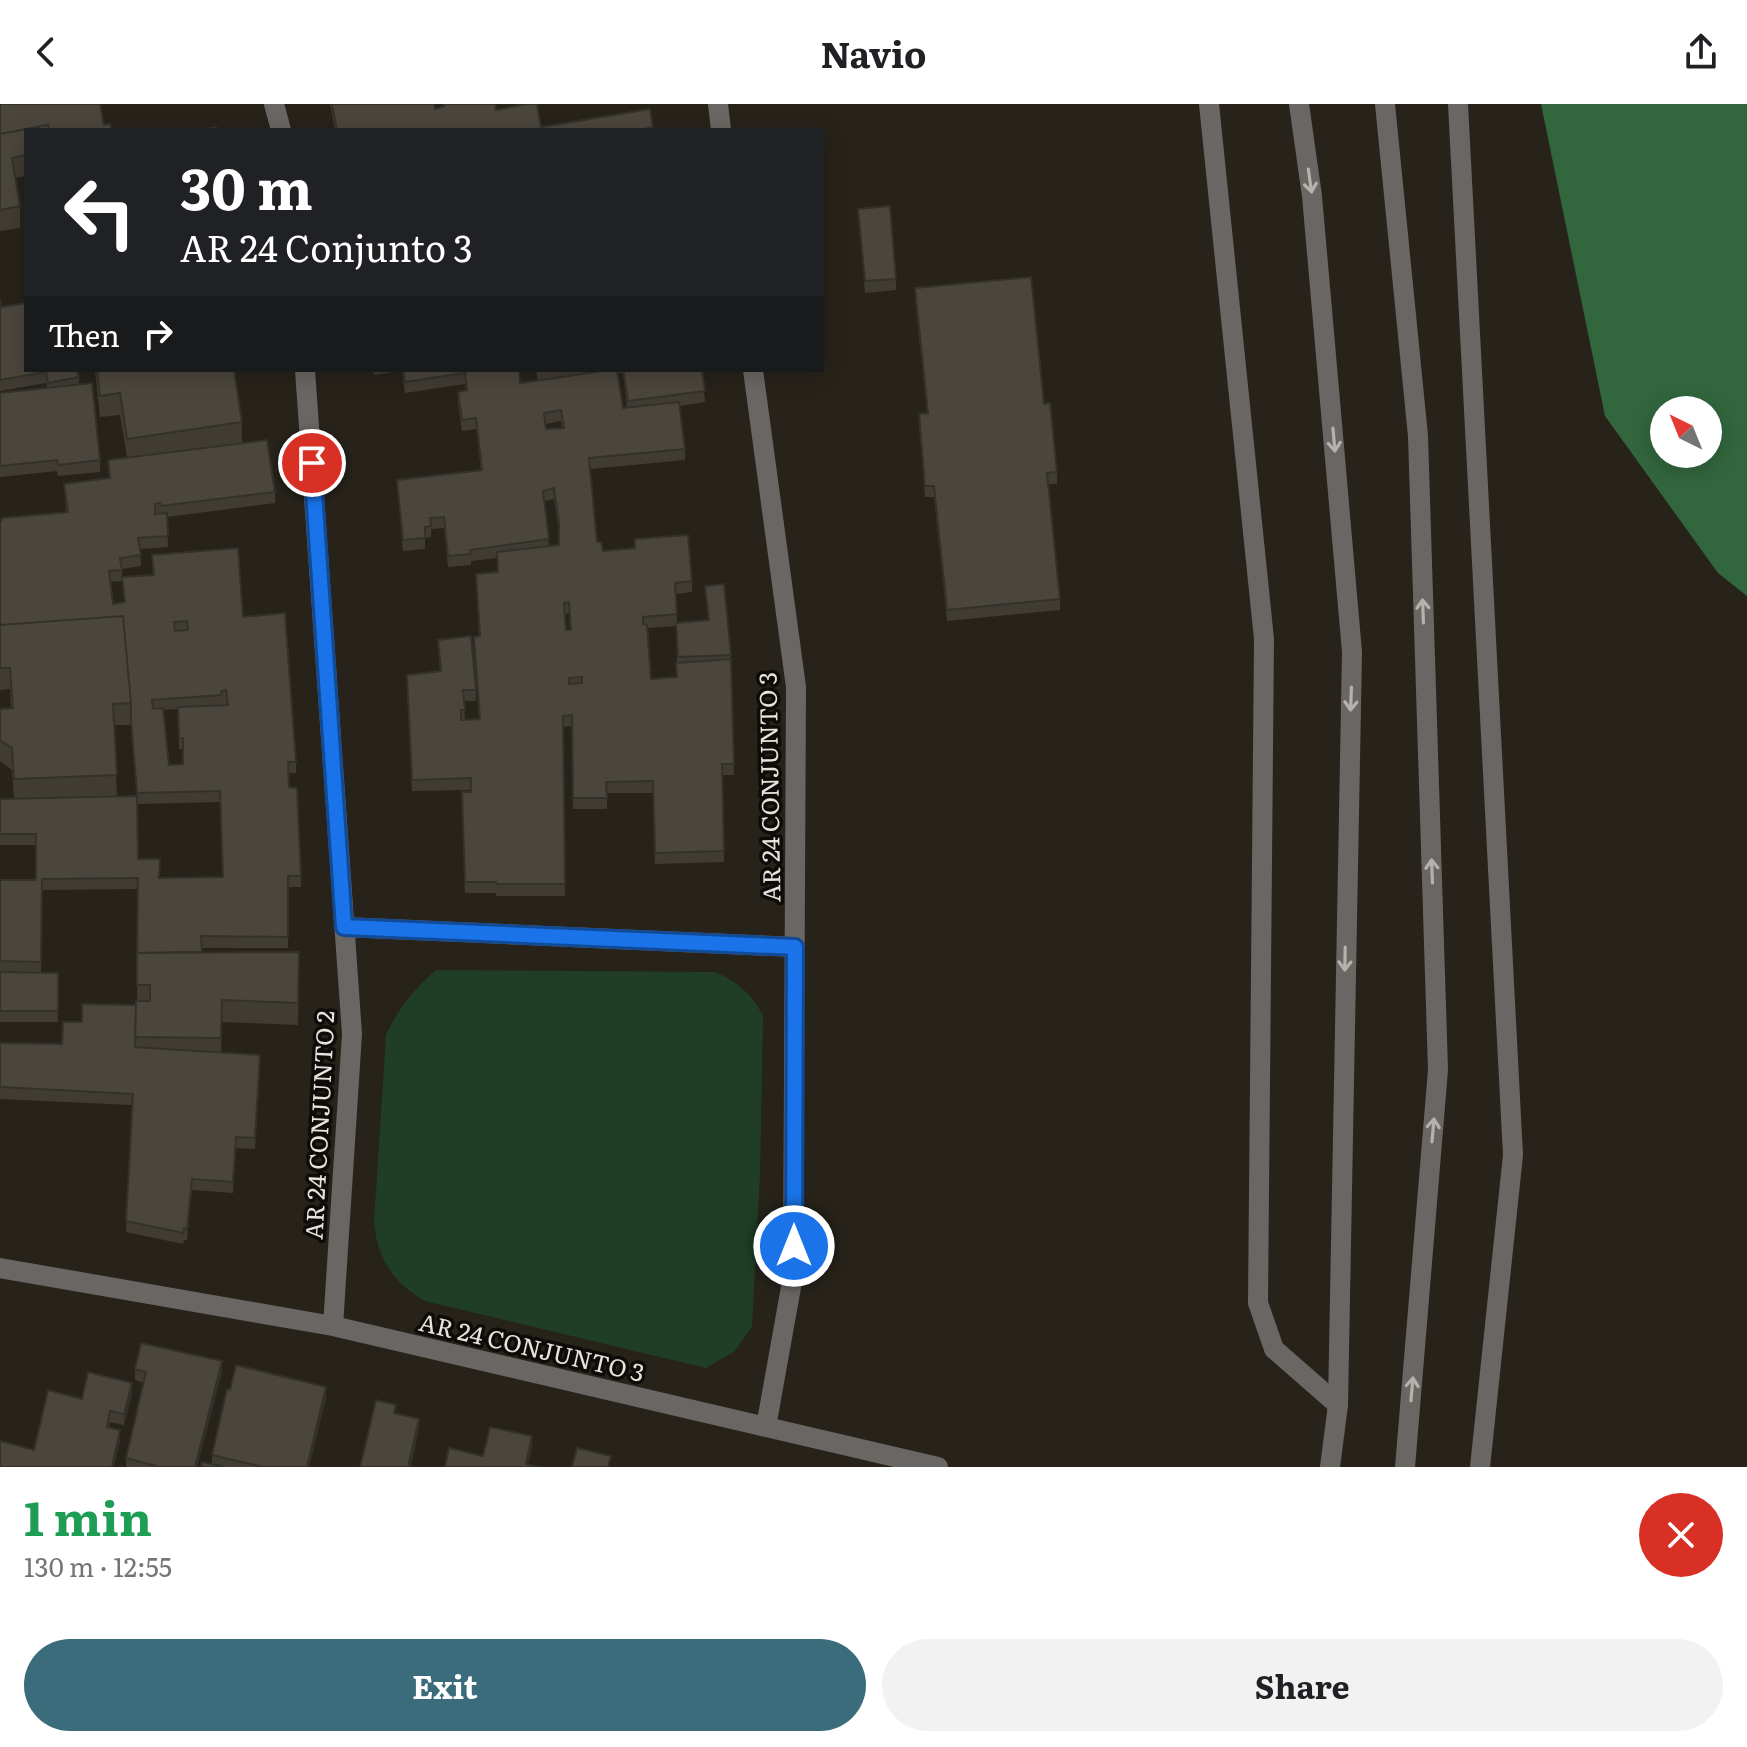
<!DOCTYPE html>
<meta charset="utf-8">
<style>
body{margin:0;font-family:Literata,serif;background:#f2f2f2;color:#202124;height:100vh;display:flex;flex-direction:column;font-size:30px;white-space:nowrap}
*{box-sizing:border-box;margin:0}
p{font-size:26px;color:#757577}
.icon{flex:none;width:44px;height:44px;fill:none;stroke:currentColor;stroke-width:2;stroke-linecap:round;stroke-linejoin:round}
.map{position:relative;height:1363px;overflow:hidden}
.details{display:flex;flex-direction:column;background:#fff;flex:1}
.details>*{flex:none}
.guide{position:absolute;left:24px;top:24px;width:800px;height:244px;border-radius:0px;box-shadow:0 4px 20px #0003;background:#202124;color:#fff;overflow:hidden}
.needle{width:52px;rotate:317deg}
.tools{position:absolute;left:1650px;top:292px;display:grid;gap:16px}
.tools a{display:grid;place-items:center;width:72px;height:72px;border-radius:50%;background:#fff;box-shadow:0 4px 20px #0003;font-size:40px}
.pin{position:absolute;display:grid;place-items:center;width:68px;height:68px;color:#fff;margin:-34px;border:4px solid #fff;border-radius:50%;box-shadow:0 2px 8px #0007}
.me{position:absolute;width:88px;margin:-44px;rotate:0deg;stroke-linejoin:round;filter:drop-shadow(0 0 6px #0008)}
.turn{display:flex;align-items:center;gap:28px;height:168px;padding:0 24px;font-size:36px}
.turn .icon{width:104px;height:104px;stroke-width:2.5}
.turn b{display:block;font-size:56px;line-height:68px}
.then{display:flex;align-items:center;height:76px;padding:0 24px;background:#0003;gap:16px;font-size:30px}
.round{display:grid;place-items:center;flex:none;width:84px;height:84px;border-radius:42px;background:#f2f2f2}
.headline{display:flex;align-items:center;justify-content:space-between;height:136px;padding:0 24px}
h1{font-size:48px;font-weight:700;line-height:60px;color:#1e9e55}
.cta{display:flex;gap:16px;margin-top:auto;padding:16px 24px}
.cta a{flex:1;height:92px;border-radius:48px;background:#3b6c7c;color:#fff;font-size:32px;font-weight:700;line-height:92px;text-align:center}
.cta a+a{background:#f2f2f2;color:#202124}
header{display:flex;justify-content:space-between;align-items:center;height:104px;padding:0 24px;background:#fff;font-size:36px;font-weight:700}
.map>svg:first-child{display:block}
.green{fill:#1f3e25}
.forest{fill:#32663d;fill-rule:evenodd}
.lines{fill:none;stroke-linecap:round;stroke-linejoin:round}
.service{stroke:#6a6663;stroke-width:20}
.minor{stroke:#6a6663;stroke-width:20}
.tertiary{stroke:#6a6663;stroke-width:20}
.wall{fill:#403c34;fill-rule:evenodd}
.shaded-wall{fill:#34312b}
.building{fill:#4b463d;stroke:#34312b;stroke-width:2;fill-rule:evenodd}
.oneway{stroke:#b5b2ad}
.route-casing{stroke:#114b97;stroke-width:20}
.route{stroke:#1a73e8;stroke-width:14}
.labels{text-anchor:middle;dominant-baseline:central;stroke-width:7;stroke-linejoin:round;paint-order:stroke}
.street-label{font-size:24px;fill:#e7e4de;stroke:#0e0c09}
</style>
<header><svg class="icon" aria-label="back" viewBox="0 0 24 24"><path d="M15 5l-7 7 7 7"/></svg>Navio<svg class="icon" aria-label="share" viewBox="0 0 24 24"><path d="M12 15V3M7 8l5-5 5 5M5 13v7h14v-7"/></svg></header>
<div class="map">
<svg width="1747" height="1363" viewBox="0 0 1747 1363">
<rect width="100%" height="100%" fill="#27231b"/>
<!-- green -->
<path class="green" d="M 436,866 L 715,868 C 738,878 752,890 763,912 L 760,1070 L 752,1222 L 735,1247 L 706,1264 L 425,1197 C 393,1179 377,1154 374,1118 L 386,931 C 398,905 414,885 436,866 Z"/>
<!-- forest -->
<path class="forest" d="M 1541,0 L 1747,0 L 1747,492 L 1718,469 L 1605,312 ZM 1664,306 L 1708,306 L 1708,350 L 1664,350 Z"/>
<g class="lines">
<!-- service -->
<path class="service" d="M 1209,0 L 1264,535 L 1258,1199 L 1274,1245 L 1338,1301
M 1458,0 L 1513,1051 L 1480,1363"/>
<!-- minor -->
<path class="minor" d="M 274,0 L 281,26
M 718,0 L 721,26
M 305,266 L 352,930 L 333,1222
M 753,266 L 796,583 L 793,1172 L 766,1323
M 344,823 L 795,843
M 0,1164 L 333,1222 L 938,1363"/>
<!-- tertiary -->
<path class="tertiary" d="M 1299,0 L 1312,92 L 1352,548 L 1338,1301 L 1330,1363
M 1385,0 L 1418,332 L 1438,966 L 1405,1363"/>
</g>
<!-- wall -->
<path class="wall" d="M 0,0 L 104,21 L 112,26 L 26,26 L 26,72 L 15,74 L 20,102 L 20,124 L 0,127 Z
M 330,0 L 434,0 L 435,5 L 443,2 L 443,0 L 495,0 L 496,6 L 541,23 L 653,23 L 653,26 L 335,26 Z
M 858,105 L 896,175 L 896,186 L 865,189 Z
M 915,184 L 1057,368 L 1057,380 L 1048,380 L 1060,495 L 1060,506 L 947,517 L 934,393 L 925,393 L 919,321 L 919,310 L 927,309 L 915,195 Z
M 0,196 L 1,203 L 79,273 L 79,280 L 100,356 L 100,368 L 58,372 L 57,367 L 0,373 L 0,289 L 47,284 L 46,279 L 0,287 Z
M 95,266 L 234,266 L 242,318 L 242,339 L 275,388 L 275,399 L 167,413 L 168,443 L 140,445 L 141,462 L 122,465 L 122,477 L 110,478 L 113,500 L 124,498 L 122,473 L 153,471 L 152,451 L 243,513 L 296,658 L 296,669 L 288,669 L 289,683 L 301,772 L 301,783 L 288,783 L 288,844 L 202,844 L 202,848 L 299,848 L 298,921 L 222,918 L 221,949 L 260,962 L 255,1045 L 236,1044 L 233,1089 L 192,1086 L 187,1136 L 184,1136 L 183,1140 L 126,1128 L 132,1001 L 0,995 L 0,939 L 62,940 L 82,918 L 136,901 L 137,897 L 138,785 L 42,786 L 41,869 L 58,869 L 58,918 L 0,918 L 0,776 L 36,776 L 36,741 L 0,741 L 0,695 L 14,695 L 12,666 L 0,657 L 0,605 L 11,605 L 10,585 L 0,586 L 0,418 L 66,408 L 64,380 L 109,374 L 108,356 L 127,353 L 120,311 L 100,313 ZM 178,605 L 179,645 L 183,645 L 183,660 L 169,661 L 163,606 ZM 114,621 L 131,621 L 137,692 L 117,692 ZM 220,698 L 223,773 L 159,774 L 138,755 L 137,700 Z
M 373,266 L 519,266 L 520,279 L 538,277 L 536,266 L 702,266 L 705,298 L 680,302 L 685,345 L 685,356 L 590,365 L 597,438 L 603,447 L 692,477 L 692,488 L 676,490 L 677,519 L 708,516 L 705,482 L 724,480 L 731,555 L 734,671 L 722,671 L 724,758 L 655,760 L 653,689 L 607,689 L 607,705 L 573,705 L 572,622 L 563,623 L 565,792 L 496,792 L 496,789 L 465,789 L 462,688 L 471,688 L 471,686 L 412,687 L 407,582 L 440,567 L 438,536 L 476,586 L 476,597 L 464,597 L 465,616 L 479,615 L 474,544 L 474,533 L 479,532 L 476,470 L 497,468 L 497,454 L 471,457 L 471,461 L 448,463 L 444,424 L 431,425 L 431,433 L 425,434 L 425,445 L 403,447 L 397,376 L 481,366 L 476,325 L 462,327 L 458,299 L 458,288 L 466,286 L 465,280 L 405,289 L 402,267 L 374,271 ZM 618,269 L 623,269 L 627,304 L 623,304 ZM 561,317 L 562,324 L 546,325 L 546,320 ZM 554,395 L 559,428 L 559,441 L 549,442 L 545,397 ZM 569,509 L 570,526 L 566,526 L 565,510 ZM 676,522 L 677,559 L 676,559 L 676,573 L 651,575 L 648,524 Z
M 135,1265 L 222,1268 L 197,1363 L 126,1363 L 126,1354 L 144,1279 L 135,1276 Z
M 132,1290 L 124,1321 L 110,1318 L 109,1324 L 120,1337 L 34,1346 L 82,1295 Z
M 326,1294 L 309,1363 L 201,1363 L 212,1360 L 212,1351 Z"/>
<!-- shaded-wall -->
<path class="shaded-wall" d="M 192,1075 L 192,1086 L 187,1136 L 187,1125 Z
M 222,1257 L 222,1268 L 197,1363 L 195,1363 Z
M 132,1279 L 132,1290 L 124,1321 L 124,1310 Z
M 326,1283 L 326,1294 L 309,1363 L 307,1363 Z
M 419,1315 L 419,1326 L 411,1363 L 408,1363 Z
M 120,1326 L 120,1337 L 114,1363 L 112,1363 Z
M 532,1332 L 532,1343 L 528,1363 L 526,1363 Z"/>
<!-- building -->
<path class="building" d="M 0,0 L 100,0 L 104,21 L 110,19 L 112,26 L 49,26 L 48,21 L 0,30 Z
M 332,0 L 434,0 L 435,5 L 445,2 L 445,0 L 495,0 L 496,6 L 526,0 L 537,0 L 541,23 L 650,5 L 653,23 L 644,25 L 644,26 L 337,26 Z
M 48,21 L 49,26 L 26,26 L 26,51 L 12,54 L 20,102 L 0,106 L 0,30 Z
M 216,23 L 217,26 L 201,26 Z
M 890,102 L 896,175 L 865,177 L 858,105 Z
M 1031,173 L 1044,300 L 1050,299 L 1057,368 L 1047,369 L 1060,495 L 947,506 L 934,382 L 925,382 L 919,310 L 928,309 L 915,184 Z
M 0,196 L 1,203 L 26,199 L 26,266 L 77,266 L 79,273 L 48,279 L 46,268 L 0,276 Z
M 97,266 L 123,266 L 123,267 L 134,266 L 234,266 L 242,318 L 127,335 L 120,289 L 100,292 Z
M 403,266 L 519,266 L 520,279 L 609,266 L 617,266 L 623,304 L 679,298 L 685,345 L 589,354 L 597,438 L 601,438 L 603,447 L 635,444 L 635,435 L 688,431 L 692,477 L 675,479 L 677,510 L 643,513 L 643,520 L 647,521 L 651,575 L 677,573 L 676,559 L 731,555 L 734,660 L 722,660 L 724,747 L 655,749 L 653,677 L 606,678 L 607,694 L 573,694 L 572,611 L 563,612 L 565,780 L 496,780 L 496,778 L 465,778 L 462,688 L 471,688 L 471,674 L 412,676 L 407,571 L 441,567 L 438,536 L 471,532 L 476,586 L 463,586 L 465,606 L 461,606 L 461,616 L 480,615 L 474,533 L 480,532 L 476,470 L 498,468 L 497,448 L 559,441 L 559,418 L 554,384 L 543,387 L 549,435 L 470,446 L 471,450 L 448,452 L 444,413 L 430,414 L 431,422 L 425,423 L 425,434 L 403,436 L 397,376 L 482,366 L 476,314 L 462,316 L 458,288 L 467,286 L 465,269 L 405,278 ZM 561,306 L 564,324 L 546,325 L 544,309 ZM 569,498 L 571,526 L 566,526 L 564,499 ZM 582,573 L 582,579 L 569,580 L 569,574 Z
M 623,266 L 702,266 L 705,287 L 628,297 Z
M 92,279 L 100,356 L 58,361 L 57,356 L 0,362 L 0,289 Z
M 267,336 L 275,388 L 161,402 L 160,399 L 155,400 L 155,410 L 167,409 L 168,432 L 138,434 L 141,451 L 120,454 L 122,466 L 109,467 L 113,500 L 125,498 L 122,473 L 154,471 L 152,451 L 238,444 L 243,513 L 285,509 L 296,658 L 288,658 L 289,683 L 297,684 L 301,772 L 288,772 L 288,833 L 201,832 L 202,848 L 137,849 L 138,774 L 42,775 L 41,858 L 0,857 L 0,776 L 36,776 L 36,730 L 0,730 L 0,695 L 137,692 L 138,755 L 160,755 L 159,774 L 223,773 L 220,687 L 137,689 L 131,617 L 131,599 L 123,512 L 0,521 L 0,418 L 1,418 L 2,414 L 68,408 L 64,380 L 110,374 L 108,356 ZM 187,517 L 188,526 L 175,527 L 174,518 ZM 226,586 L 228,601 L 178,603 L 179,634 L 183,634 L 183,660 L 169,661 L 163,604 L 153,605 L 152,596 L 222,591 L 221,587 Z
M 724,480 L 731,551 L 678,553 L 676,519 L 709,516 L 705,482 Z
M 123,512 L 131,599 L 113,600 L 117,671 L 14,675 L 12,644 L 0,636 L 0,605 L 13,604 L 10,564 L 0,564 L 0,521 Z
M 299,848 L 298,899 L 222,896 L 221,934 L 135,933 L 136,897 L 150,897 L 150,881 L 137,881 L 137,849 Z
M 0,868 L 58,869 L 58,907 L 0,907 Z
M 82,900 L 136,901 L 135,943 L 260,951 L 255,1034 L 236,1033 L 233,1078 L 192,1075 L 187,1125 L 184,1124 L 183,1129 L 126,1117 L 133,990 L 0,983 L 0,939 L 62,940 L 63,918 L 82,918 Z
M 141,1239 L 222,1257 L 195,1363 L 156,1363 L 156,1362 L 126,1354 L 146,1268 L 135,1265 Z
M 236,1261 L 326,1283 L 307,1363 L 263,1363 L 212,1351 L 227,1285 L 230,1286 Z
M 88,1268 L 132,1279 L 124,1310 L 110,1307 L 107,1323 L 120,1326 L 112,1363 L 0,1363 L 0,1337 L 34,1346 L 48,1286 L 82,1295 Z
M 376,1296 L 396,1301 L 394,1309 L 419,1315 L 408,1363 L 360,1363 Z
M 490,1323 L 532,1332 L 526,1360 L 538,1363 L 445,1363 L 449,1344 L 483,1352 Z
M 577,1344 L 611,1352 L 608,1363 L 572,1363 Z
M 202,1358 L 225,1363 L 201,1363 Z"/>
<!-- one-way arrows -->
<defs><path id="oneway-shaft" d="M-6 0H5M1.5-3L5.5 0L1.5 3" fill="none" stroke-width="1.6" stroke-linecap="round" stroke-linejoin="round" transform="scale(2)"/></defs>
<g class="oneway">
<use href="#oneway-shaft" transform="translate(1310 77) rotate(82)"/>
<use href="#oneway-shaft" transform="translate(1334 336) rotate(85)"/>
<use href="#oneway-shaft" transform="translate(1423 507) rotate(-92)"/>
<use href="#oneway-shaft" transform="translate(1351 595) rotate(92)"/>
<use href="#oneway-shaft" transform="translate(1432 767) rotate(-92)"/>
<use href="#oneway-shaft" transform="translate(1345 855) rotate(91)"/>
<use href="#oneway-shaft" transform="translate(1433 1026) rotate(-85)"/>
<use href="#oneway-shaft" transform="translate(1412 1285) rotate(-85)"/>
</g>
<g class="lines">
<!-- route casing -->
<g class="route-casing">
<path id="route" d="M 312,359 L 344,823 L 795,843 L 794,1142"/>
</g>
<!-- route -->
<use href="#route" class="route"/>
</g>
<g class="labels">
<!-- street labels -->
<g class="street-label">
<text transform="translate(768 683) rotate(-91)">AR 24 CONJUNTO 3</text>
<text transform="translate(318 1021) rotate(-87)">AR 24 CONJUNTO 2</text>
<text transform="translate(532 1242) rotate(13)">AR 24 CONJUNTO 3</text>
</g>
</g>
</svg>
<div class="tools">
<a><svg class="needle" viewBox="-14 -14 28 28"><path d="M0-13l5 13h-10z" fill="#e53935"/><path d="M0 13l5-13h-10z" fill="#757577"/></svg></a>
</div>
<div class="pin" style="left:312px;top:359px;background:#d93025"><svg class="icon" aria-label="arrive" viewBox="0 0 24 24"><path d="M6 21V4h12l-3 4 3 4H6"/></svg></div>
<svg class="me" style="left:794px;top:1142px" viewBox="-20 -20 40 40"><circle r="17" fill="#1a73e8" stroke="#fff" stroke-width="3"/><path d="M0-11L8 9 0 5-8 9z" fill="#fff"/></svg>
<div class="guide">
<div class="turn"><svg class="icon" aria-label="left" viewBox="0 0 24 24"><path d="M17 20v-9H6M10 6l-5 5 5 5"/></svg><div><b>30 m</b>AR 24 Conjunto 3</div></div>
<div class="then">Then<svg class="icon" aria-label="right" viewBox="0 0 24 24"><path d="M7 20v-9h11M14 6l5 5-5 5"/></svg></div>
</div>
</div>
<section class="details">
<div class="headline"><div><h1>1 min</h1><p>130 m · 12:55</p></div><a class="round" style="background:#d93025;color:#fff"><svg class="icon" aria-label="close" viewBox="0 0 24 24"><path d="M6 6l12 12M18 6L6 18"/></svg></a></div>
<div class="cta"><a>Exit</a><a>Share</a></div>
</section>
